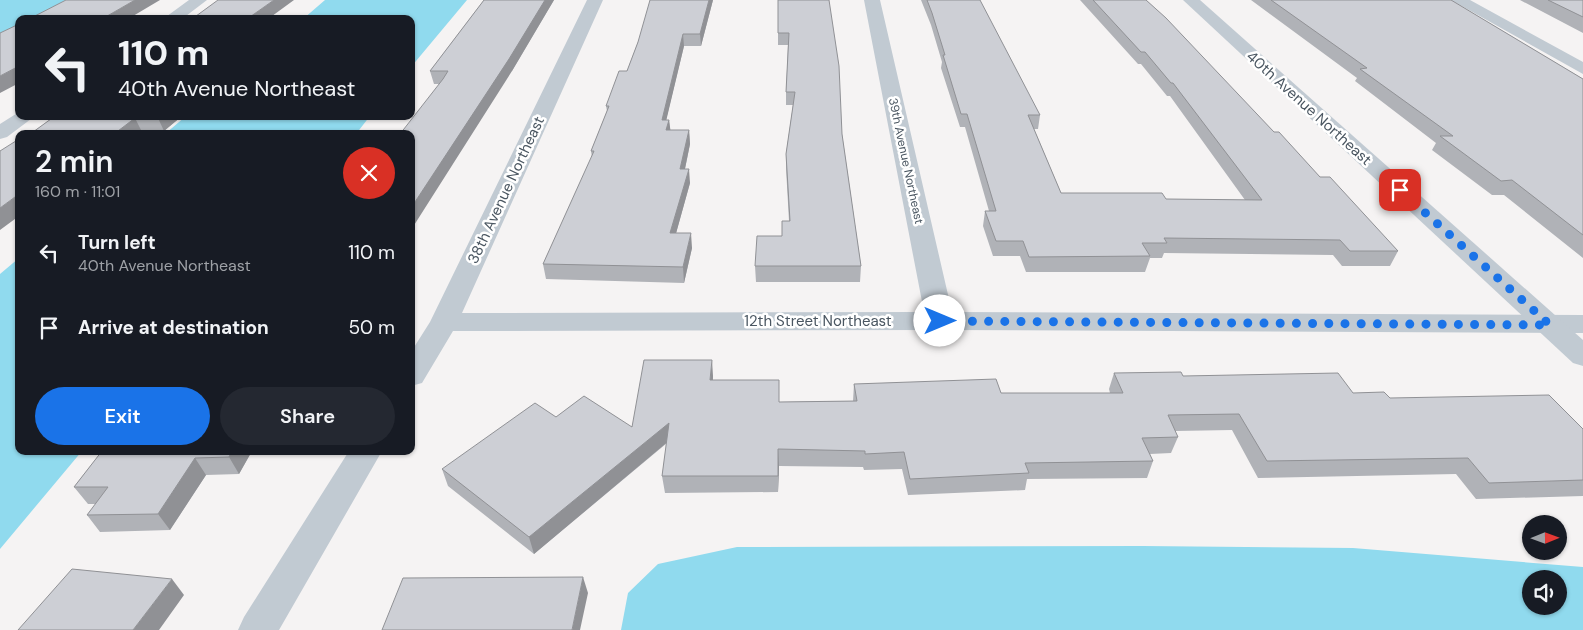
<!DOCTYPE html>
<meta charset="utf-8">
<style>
body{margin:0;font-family:"DM Sans",sans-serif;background:#242831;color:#f1f3f6;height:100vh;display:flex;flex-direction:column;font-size:19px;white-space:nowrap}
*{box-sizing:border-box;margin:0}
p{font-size:16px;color:#9ea1a6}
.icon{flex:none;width:28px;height:28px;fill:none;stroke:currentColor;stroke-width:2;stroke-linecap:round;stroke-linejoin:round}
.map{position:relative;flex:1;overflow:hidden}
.side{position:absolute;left:15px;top:130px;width:400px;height:325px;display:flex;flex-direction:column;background:#171b24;border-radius:10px;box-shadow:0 1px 4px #0004}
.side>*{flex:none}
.guide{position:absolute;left:15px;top:15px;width:400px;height:105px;border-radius:10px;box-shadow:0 1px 4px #0004;background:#171b24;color:#f1f3f6;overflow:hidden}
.needle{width:32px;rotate:89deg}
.tools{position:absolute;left:1522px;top:515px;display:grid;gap:10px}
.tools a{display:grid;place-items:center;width:45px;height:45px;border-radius:50%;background:#171b24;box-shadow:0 1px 4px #0004;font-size:25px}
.pin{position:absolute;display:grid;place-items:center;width:42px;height:42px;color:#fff;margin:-21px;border-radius:10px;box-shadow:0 2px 8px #0006}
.me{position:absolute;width:55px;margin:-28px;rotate:90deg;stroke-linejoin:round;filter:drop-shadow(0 0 4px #0008)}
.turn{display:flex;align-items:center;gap:18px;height:105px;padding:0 20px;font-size:22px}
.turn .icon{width:65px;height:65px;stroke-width:2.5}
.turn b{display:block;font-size:35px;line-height:42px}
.round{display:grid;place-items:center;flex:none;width:52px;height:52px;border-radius:26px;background:#242831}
.headline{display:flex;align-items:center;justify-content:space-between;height:85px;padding:0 20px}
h1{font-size:30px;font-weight:600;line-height:38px}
.primary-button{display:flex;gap:10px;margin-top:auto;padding:10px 20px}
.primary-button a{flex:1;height:58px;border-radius:30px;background:#1a73e8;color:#fff;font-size:20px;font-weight:600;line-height:58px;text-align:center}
.primary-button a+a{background:#242831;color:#f1f3f6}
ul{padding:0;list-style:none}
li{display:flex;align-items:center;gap:15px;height:75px;padding:0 20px}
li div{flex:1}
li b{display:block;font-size:19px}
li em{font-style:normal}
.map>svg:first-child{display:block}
.water{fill:#90daee;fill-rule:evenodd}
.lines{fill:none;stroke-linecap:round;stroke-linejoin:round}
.minor{fill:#c1cad2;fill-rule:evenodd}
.tertiary{fill:#c1cad2;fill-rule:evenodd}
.wall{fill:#b0b2b7}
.shaded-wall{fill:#909195}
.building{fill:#cdcfd5;stroke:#909195}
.route{stroke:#1a73e8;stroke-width:9;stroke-dasharray:0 16.2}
.labels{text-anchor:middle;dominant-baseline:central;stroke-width:5;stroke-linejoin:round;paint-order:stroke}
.far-street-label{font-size:12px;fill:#4a5661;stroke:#fff}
.street-label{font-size:15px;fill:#4a5661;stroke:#fff}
</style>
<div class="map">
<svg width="1583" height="630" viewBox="0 0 1583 630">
<rect width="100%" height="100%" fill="#f5f3f3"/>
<!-- water -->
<path class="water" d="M 0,0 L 66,0 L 32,19 L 19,19 L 19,26 L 0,36 Z
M 325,0 L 467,0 L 411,67 L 411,19 L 303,19 Z
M 186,116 L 370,116 L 356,134 L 165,134 Z
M 19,258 L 19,451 L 82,451 L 0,549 L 0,274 Z
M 1142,546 L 1353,548 L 1583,567 L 1583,630 L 621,630 L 628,593 L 658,564 L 737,547 ZM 1531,579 L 1559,579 L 1559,606 L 1531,606 Z"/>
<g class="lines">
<!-- minor -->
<path class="minor" d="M 189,0 L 207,0 L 182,19 L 163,19 Z
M 587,0 L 603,0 L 462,313 L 924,312 L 864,0 L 880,0 L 952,312 L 1583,315 L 1583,333 L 940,330 L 453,331 L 422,383 L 411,386 L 411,352 L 430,322 Z
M 1451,0 L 1470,0 L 1583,62 L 1583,74 Z
M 19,112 L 19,116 L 35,116 L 7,137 L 0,139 L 0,124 Z
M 349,451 L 382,451 L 279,630 L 238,630 L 244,617 Z"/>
<!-- tertiary -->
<path class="tertiary" d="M 1183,0 L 1200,0 L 1583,340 L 1583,366 L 1573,363 Z"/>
</g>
<!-- wall -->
<path class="wall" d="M 484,0 L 554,0 L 512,71 L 439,84 L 434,84 L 430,71 Z
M 713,0 L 701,46 L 684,46 L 666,120 L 669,120 L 670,130 L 689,130 L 690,144 L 685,169 L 690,183 L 676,233 L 692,248 L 684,283 L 546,279 L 543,264 L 592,157 L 591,151 L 607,111 L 606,106 L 627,71 L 638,42 Z
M 778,0 L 842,134 L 861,266 L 860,282 L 756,282 L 755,266 L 782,236 L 789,221 L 786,168 L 786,154 L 793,105 L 786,105 L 786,92 L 788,45 L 778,45 Z
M 921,0 L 968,0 L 1040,115 L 1038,129 L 1034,129 L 1061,193 L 1166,199 L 1245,200 L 1170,96 L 1167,96 L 1141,64 L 1138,64 L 1080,0 L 1146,0 L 1274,132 L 1320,177 L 1398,251 L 1390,266 L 1342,266 L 1333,255 L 1164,253 L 1162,258 L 1150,258 L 1145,272 L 1026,272 L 1020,256 L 993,256 L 983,226 L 985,211 L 989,211 L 965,127 L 960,127 L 941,68 L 942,62 L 931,25 Z
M 1251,0 L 1451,0 L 1583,79 L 1583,258 L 1504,195 L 1492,195 L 1432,150 L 1436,143 L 1355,81 L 1357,78 Z
M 1520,0 L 1583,0 L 1583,33 Z
M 55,116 L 182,116 L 164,131 L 142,132 L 139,134 L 26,134 L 33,132 Z
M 1114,373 L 1183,376 L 1353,393 L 1583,429 L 1583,496 L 1476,499 L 1456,474 L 1258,478 L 1232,430 L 1175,431 L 1178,437 L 1171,453 L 1150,454 L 1153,461 L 1147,478 L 1027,479 L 1025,490 L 908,495 L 902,469 L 864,470 L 863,467 L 779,466 L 778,492 L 665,493 L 662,476 L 667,443 L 534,554 L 448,486 L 442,469 L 556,417 L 632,427 L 713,376 L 713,380 L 779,402 L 853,401 L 854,384 L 1001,393 L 1110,393 L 1109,389 Z
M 102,451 L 252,451 L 239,474 L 206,475 L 170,530 L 100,532 L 87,515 L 96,504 L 88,504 L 74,487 Z"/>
<!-- shaded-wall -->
<path class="shaded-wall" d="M 135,0 L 160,0 L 128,19 L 102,19 Z
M 274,0 L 294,0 L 268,19 L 247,19 Z
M 545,0 L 554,0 L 512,71 L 411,230 L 411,208 Z
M 709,0 L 713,0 L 701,46 L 700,34 Z
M 683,34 L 684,46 L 663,134 L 662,120 Z
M 19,66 L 19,83 L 0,93 L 0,76 Z
M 159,116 L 182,116 L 164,131 L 158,118 Z
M 135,118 L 142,132 L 139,134 L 114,134 Z
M 669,120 L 671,134 L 666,130 Z
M 689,130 L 690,144 L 682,183 L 680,169 Z
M 689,169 L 690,183 L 672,248 L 670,233 Z
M 19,194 L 19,216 L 0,230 L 0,208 Z
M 691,233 L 692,248 L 684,283 L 683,267 Z
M 712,360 L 713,376 L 712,397 L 710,380 Z
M 669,423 L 671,439 L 534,554 L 529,537 Z
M 778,449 L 779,466 L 778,492 Z
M 232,451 L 252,451 L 239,474 L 229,457 Z
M 195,458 L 206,475 L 170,530 L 158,514 Z
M 583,577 L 588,593 L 580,630 L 572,630 Z
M 172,579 L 184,595 L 159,630 L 133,630 Z"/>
<!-- building -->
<path class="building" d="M 66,0 L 135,0 L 102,19 L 29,19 Z
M 218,0 L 274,0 L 247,19 L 192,19 Z
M 484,0 L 545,0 L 509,59 L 411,208 L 411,134 L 400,134 L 443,79 L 448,71 L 430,71 Z
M 650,0 L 709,0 L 700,34 L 683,34 L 662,120 L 669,120 L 666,130 L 689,130 L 680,169 L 689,169 L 670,233 L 691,233 L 683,267 L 543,264 L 594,151 L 591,151 L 609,106 L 606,106 L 619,71 L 627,71 L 638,42 Z
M 778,0 L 829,0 L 839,66 L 842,134 L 861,266 L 755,266 L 757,236 L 782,236 L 782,221 L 790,221 L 786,154 L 795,92 L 786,92 L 789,33 L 778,33 Z
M 927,0 L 980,0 L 1040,115 L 1028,115 L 1061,193 L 1162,193 L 1166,199 L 1262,200 L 1173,83 L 1171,83 L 1145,52 L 1141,52 L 1093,0 L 1146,0 L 1166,18 L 1274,132 L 1279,132 L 1320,177 L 1330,177 L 1398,251 L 1350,251 L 1340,240 L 1164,238 L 1167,243 L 1142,243 L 1150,256 L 1029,257 L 1023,241 L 996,241 L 985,211 L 996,211 L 967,114 L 961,114 L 943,55 L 945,55 L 932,13 Z
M 1271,0 L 1451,0 L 1583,79 L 1583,235 L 1512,180 L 1501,181 L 1440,136 L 1453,136 L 1360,69 L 1367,68 Z
M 1548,0 L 1583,0 L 1583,17 Z
M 19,24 L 19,66 L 0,76 L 0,33 Z
M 55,116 L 159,116 L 158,118 L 135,118 L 114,134 L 26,134 L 29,132 L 33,132 Z
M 19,139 L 19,194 L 0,208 L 0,151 Z
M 644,360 L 712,360 L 710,380 L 779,380 L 779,402 L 857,401 L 854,384 L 996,379 L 1001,393 L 1123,393 L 1114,373 L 1181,372 L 1183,376 L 1338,373 L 1353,393 L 1384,392 L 1390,398 L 1549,395 L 1583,429 L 1583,480 L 1489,483 L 1468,458 L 1267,461 L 1239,414 L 1168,415 L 1178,437 L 1142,438 L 1153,461 L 1025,463 L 1029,473 L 910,479 L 904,452 L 865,454 L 865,451 L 778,449 L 778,476 L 662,476 L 669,423 L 529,537 L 442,469 L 535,403 L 556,417 L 584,396 L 632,427 Z
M 102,451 L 232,451 L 229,457 L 195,458 L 158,514 L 87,515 L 108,487 L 74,487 Z
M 72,569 L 172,579 L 133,630 L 18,630 Z
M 583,577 L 572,630 L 382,630 L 403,578 Z"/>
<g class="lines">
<!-- route -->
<path class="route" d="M 940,321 L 1550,325 L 1400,190"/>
</g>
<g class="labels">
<!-- far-street labels -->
<g class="far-street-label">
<text transform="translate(906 161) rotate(78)">39th Avenue Northeast</text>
</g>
<!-- street labels -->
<g class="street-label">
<text transform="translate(1309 108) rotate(42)">40th Avenue Northeast</text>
<text transform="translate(506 190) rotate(-65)">38th Avenue Northeast</text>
<text x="818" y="321">12th Street Northeast</text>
</g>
</g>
</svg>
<div class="tools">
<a><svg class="needle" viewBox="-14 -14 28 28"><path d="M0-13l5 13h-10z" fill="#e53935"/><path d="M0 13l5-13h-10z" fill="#9ea1a6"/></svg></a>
<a><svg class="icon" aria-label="sound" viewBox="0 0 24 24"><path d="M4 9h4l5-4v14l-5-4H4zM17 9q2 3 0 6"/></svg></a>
</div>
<div class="pin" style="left:1400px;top:190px;background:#d93025"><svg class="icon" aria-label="arrive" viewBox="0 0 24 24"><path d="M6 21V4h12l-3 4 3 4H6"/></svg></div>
<svg class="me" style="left:940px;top:321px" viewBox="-20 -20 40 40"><circle r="19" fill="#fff"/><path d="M0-13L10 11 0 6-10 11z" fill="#1a73e8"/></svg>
<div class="guide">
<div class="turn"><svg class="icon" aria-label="left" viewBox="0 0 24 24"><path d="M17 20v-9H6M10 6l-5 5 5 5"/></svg><div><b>110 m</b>40th Avenue Northeast</div></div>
</div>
<section class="side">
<div class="headline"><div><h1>2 min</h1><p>160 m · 11:01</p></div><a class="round" style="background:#d93025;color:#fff"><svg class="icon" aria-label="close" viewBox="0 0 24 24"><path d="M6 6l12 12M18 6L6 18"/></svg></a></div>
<ul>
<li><svg class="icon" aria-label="left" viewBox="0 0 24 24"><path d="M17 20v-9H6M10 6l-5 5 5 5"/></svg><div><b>Turn left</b><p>40th Avenue Northeast</p></div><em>110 m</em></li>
<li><svg class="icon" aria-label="arrive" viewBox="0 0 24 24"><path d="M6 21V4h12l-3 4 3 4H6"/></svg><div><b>Arrive at destination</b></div><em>50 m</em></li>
</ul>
<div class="primary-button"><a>Exit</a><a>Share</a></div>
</section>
</div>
